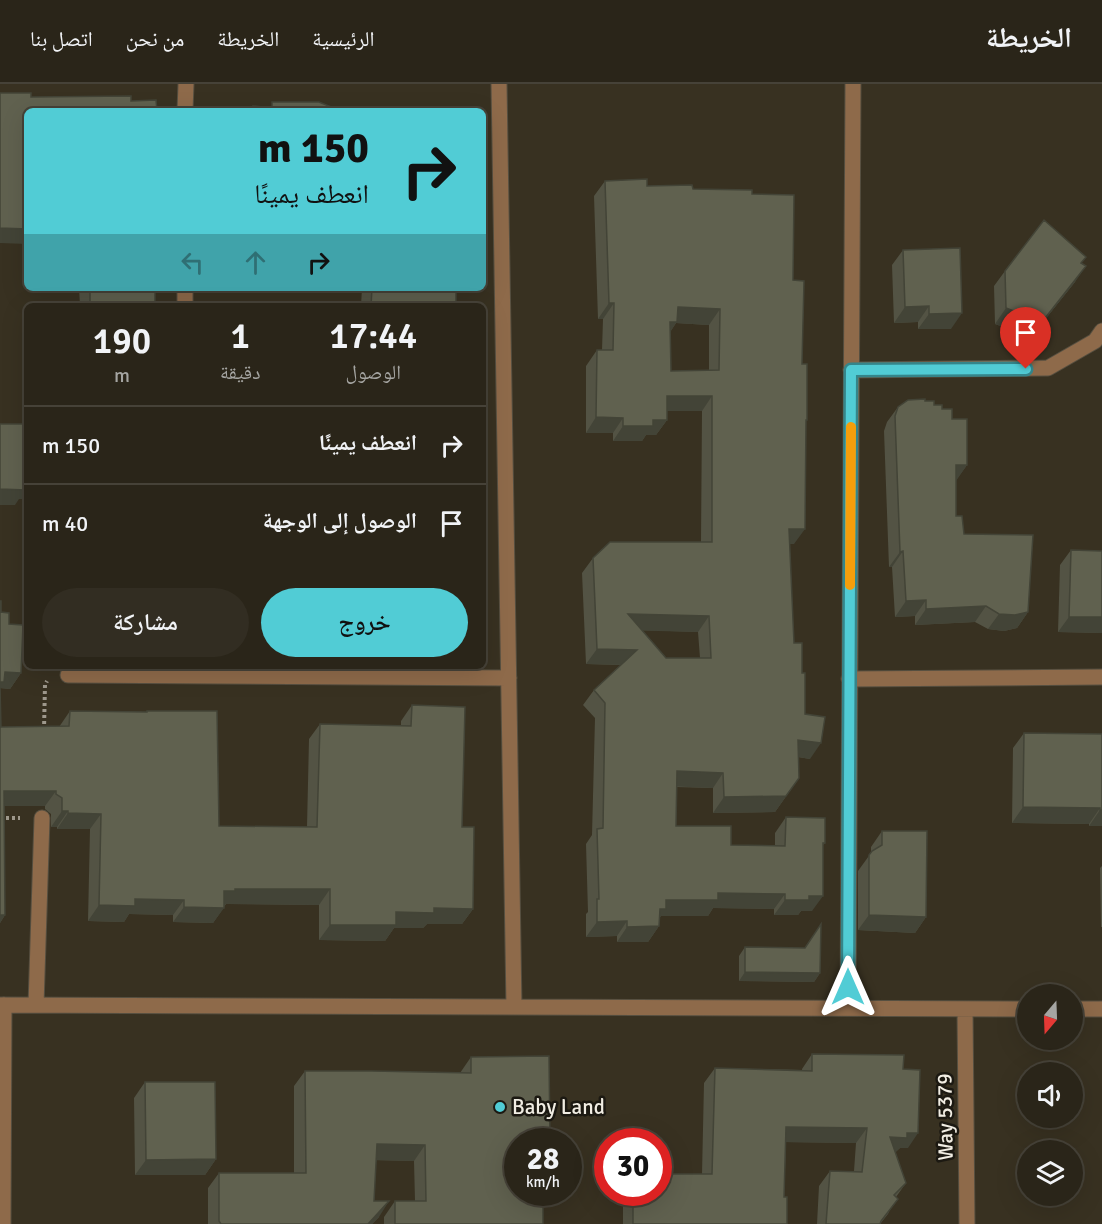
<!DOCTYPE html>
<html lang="ar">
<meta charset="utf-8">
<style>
body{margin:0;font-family:Signika,"Noto Naskh Arabic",sans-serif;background:#322d22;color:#f1f3f6;direction:rtl;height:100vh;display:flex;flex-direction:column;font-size:22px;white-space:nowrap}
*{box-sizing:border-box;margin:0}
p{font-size:20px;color:#a5a5a2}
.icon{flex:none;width:33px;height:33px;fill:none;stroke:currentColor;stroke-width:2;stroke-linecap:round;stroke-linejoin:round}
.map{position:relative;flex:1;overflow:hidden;direction:ltr}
.sheet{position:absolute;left:24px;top:219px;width:462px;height:366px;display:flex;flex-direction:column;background:#2a2519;border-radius:9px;box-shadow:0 6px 24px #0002,0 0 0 2px #464238;direction:rtl}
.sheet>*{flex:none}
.guide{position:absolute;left:24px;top:24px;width:462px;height:183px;border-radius:9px;box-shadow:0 6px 24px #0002,0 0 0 2px #464238;direction:rtl;background:#51ccd5;color:#111;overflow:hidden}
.needle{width:39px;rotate:199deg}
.tools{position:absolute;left:1017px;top:900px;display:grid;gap:12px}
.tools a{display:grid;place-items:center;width:66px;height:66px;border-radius:50%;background:#2a2519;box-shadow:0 6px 24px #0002,0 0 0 2px #464238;font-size:30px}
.speed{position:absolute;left:504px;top:1044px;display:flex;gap:12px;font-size:30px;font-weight:700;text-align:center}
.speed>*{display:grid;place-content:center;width:78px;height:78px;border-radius:50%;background:#2a2519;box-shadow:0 6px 24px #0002,0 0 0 2px #464238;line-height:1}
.speed small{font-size:15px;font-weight:400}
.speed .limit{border:9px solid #d22;background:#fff;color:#111}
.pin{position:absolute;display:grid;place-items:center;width:51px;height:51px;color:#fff;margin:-62px -26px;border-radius:50% 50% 50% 0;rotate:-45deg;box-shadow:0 0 6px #0007}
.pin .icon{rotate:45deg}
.me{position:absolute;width:66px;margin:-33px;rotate:0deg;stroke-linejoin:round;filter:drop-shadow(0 0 4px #0008)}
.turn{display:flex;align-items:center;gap:21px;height:126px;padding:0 18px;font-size:27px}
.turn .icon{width:78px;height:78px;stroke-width:2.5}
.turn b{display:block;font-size:42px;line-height:51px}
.lanes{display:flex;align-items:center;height:57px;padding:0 18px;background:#0003;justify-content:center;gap:30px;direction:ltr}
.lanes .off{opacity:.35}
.eta{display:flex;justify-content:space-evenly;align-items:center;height:102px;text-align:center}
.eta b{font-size:36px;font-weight:600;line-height:42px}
.button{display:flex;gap:12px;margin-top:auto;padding:12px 18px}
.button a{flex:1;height:69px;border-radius:36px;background:#51ccd5;color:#111;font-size:24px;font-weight:600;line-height:69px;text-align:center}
.button a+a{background:#322d22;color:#f1f3f6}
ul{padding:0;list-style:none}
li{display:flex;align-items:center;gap:18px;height:78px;padding:0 18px;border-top:2px solid #464238}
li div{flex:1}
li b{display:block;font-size:22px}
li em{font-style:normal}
header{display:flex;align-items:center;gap:36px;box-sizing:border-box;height:84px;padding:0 30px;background:#2a2519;border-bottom:2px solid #464238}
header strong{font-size:28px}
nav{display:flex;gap:33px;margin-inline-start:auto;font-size:21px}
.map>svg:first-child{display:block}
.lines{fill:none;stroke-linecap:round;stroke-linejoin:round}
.minor-casing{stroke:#564f40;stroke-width:17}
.path{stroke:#9e988c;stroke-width:4;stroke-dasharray:3 3;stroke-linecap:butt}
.minor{stroke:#8e6a4a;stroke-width:15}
.wall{fill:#535344;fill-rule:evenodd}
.shaded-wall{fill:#434437}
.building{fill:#60614f;stroke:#434437;stroke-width:1.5;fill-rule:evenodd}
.route-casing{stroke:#35858a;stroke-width:15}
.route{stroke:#51ccd5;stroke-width:10}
.slow{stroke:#f59e0b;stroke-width:10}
.poi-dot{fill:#51ccd5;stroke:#1c1912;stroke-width:2}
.labels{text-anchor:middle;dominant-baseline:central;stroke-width:5;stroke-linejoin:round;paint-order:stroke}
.poi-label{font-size:21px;fill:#f1ede3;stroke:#1c1912;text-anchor:start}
.street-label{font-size:21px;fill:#f1ede3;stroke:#1c1912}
</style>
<header>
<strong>الخريطة</strong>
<nav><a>الرئيسية</a><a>الخريطة</a><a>من نحن</a><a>اتصل بنا</a></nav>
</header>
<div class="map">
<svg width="1102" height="1140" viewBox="0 0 1102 1140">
<rect width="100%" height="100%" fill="#383121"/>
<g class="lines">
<!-- minor casing -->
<g class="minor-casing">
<path id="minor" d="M 499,0 L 514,923
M 185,27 L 186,0
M 185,222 L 185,204
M 851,286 L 1048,284 L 1095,257 L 1102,247
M 68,591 L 509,594
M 849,595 L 1102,593
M 0,921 L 1028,925
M 36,921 L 42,734
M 848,924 L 853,0
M 965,925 L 967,1140
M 1072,925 L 1102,925
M 3,1140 L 4,921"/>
</g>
<!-- path -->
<path class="path" d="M 44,646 L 45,601 L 47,597
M 0,734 L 20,734"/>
<!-- minor -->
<use href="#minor" class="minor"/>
</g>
<!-- wall -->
<path class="wall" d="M 605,97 L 647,102 L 693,105 L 752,110 L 793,196 L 802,280 L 806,338 L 794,460 L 789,460 L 794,559 L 802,589 L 805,630 L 810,675 L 798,673 L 799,694 L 775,728 L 713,729 L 713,704 L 676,703 L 676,742 L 731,761 L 775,762 L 775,749 L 786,733 L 825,759 L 823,761 L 812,827 L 801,827 L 798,831 L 774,831 L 774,825 L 713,824 L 708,832 L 661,832 L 660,833 L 659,842 L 648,858 L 617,858 L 617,852 L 586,853 L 586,830 L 588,828 L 586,760 L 592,751 L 595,634 L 583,621 L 594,606 L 621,581 L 586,580 L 582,489 L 593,474 L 701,458 L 702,327 L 667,327 L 667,336 L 656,351 L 646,351 L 642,357 L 613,357 L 613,349 L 586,349 L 586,282 L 597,266 L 602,266 L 603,235 L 598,235 L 594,112 ZM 676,239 L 709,241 L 709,286 L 671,287 L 670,248 ZM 641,546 L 698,548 L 700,574 L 666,574 Z
M 903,166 L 951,245 L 918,245 L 918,238 L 894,239 L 892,181 Z
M 1082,179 L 1075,198 L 1031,253 L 995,240 L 994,202 L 1005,187 Z
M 79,204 L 155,204 L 155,222 L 80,222 Z
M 362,204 L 456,204 L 456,222 L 361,222 Z
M 925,317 L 942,325 L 952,335 L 967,381 L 956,396 L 956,432 L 964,450 L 1028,528 L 1017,544 L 1004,547 L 988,545 L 975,538 L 915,541 L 915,532 L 895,533 L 892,483 L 889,483 L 884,347 L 887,338 L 898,323 Z
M 1071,466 L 1102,549 L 1058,548 L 1060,481 Z
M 0,517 L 1,517 L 1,528 L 9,529 L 9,540 L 23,541 L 21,589 L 10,605 L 0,604 L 1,643 L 59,643 L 70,627 L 146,628 L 147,627 L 217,627 L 219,742 L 307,743 L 309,655 L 320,640 L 401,642 L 401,637 L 412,621 L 465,623 L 462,743 L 474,743 L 473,825 L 462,840 L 427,840 L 423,844 L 394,844 L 385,857 L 319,856 L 319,821 L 226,820 L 213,839 L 173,838 L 173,831 L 129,830 L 124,838 L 88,837 L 90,745 L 57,745 L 57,743 L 51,743 L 51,730 L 45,725 L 45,722 L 4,722 L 5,831 L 0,839 Z
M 1024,649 L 1102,650 L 1102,742 L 1089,742 L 1089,740 L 1012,739 L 1013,664 Z
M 882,747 L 926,833 L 915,849 L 858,846 L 858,787 L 871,769 L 871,763 Z
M 1102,782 L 1102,843 L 1101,843 L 1100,784 Z
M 745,863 L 820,889 L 814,898 L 739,897 L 739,872 Z
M 812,970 L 903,985 L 908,1064 L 900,1064 L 895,1068 L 906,1099 L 896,1113 L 888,1130 L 880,1140 L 817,1140 L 819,1102 L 830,1087 L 854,1087 L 856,1059 L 786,1058 L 784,1113 L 787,1140 L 623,1140 L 623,1108 L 658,1108 L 702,1090 L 704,999 L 715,984 L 802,986 L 802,985 Z
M 471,973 L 518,1058 L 543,1140 L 384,1140 L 384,1133 L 395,1117 L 415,1117 L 414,1077 L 376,1076 L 374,1117 L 379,1133 L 372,1140 L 208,1140 L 208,1104 L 219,1089 L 294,1089 L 294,1002 L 305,987 L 460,989 Z
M 145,998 L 216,1075 L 205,1091 L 135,1091 L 134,1014 Z"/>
<!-- shaded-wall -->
<path class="shaded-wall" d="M 0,144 L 27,145 L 27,160 L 0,159 Z
M 1086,182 L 1075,198 L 1031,253 L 995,240 L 1006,224 Z
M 609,219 L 614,219 L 603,235 L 598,235 Z
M 929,222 L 918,238 L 894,239 L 905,223 Z
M 678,223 L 720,225 L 709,241 L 676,239 L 667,253 L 660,253 Z
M 962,229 L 951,245 L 918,245 L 929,230 Z
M 667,312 L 712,312 L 702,327 L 656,327 Z
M 596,333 L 623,334 L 613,349 L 586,349 Z
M 653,336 L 667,336 L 656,351 L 646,351 L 642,357 L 613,357 L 623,342 Z
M 956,381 L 967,381 L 956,397 Z
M 27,400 L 27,415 L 19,415 L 15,421 L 0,421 L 0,405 Z
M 789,445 L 805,445 L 794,460 L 778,460 Z
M 903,467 L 892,483 L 889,483 L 900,468 Z
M 926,516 L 915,532 L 895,533 L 906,517 Z
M 986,522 L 975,538 L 915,541 L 926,525 Z
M 1028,528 L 1017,544 L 1004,547 L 988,545 L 999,530 Z
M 628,530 L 709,532 L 698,548 L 617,546 Z
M 1069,533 L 1102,533 L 1102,549 L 1058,548 Z
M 597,565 L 637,566 L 626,581 L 586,580 Z
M 5,588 L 21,589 L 10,605 L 0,604 L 0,595 Z
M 798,656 L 821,659 L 810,675 L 787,671 Z
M 677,687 L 723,689 L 713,704 L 666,702 Z
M 799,694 L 775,728 L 713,729 L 724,713 Z
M 4,707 L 56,707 L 45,722 L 0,722 Z
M 1023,723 L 1100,724 L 1089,740 L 1012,739 Z
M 1100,726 L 1102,726 L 1102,742 L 1089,742 Z
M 62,727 L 68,727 L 57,743 L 51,743 Z
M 68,729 L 101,730 L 90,745 L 57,745 Z
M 235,805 L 330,805 L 319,821 L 226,820 L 224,822 L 224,807 Z
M 718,809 L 785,810 L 774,825 L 713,824 L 708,832 L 661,832 L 655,840 L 649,840 L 666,816 Z
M 809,812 L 823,812 L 812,827 L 801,827 L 798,831 L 774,831 L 785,816 Z
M 135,815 L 184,816 L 173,831 L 129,830 L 124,838 L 88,837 L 99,821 Z
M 184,823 L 224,824 L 213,839 L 173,838 Z
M 434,824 L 473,825 L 462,840 L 427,840 L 423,844 L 394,844 L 385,857 L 319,856 L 330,841 L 396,828 Z
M 0,831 L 5,831 L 0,839 Z
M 869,831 L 926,833 L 915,849 L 858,846 Z
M 627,837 L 617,852 L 586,853 L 597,838 Z
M 659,842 L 648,858 L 617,858 L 627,843 Z
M 745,888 L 820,889 L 814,898 L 739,897 Z
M 786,1043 L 867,1044 L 856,1059 L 776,1058 Z
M 907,1049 L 918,1049 L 908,1064 L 900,1064 L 896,1068 L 880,1068 L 890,1053 Z
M 377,1060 L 425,1061 L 414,1077 L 366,1076 Z
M 216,1075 L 205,1091 L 135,1091 L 146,1076 Z
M 389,1117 L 379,1133 L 372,1140 L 368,1140 Z"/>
<!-- building -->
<path class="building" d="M 0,9 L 31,9 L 31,13 L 131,12 L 131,17 L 156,16 L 157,27 L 27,27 L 27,145 L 0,144 Z
M 272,18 L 319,18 L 341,27 L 245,27 L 253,22 L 272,24 Z
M 647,95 L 647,102 L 692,101 L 693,105 L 752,106 L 752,110 L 794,111 L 793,196 L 804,197 L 802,280 L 807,280 L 807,336 L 806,336 L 805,445 L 789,445 L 794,559 L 802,559 L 802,589 L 805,589 L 805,630 L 825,633 L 821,659 L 798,656 L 799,694 L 786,712 L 724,713 L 723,689 L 677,687 L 676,742 L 731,742 L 731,761 L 785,762 L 786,733 L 825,734 L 825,759 L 823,759 L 823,812 L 809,812 L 809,816 L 785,816 L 785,810 L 718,809 L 718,816 L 666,816 L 666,825 L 660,825 L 659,842 L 627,843 L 627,837 L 597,838 L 597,815 L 599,815 L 597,745 L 603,744 L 605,619 L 594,606 L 637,566 L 597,565 L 593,474 L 610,458 L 712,458 L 712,312 L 667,312 L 667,336 L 653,336 L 653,342 L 623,342 L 623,334 L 596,333 L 597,266 L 613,266 L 614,219 L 609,219 L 605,97 ZM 678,223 L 720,225 L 719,286 L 671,287 L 670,238 L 677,238 ZM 628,530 L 709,532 L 711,574 L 666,574 Z
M 1044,136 L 1086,173 L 1081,179 L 1086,182 L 1042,238 L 1006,224 L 1005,187 Z
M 960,164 L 962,229 L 929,230 L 929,222 L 905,223 L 903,166 Z
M 90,204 L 155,204 L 155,222 L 90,222 Z
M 372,204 L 456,204 L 456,222 L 371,222 Z
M 925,315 L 925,317 L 934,317 L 934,321 L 942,321 L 942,325 L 952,325 L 952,335 L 967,335 L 967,381 L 956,381 L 956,432 L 962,432 L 964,450 L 1033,451 L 1028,528 L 1015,531 L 999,530 L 986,522 L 926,525 L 926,516 L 906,517 L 903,467 L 900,468 L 895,332 L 898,323 L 908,316 Z
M 0,340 L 27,340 L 27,400 L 26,400 L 26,406 L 0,405 Z
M 1071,466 L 1102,467 L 1102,533 L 1069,533 Z
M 0,517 L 1,517 L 1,528 L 9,529 L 9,540 L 23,541 L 21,589 L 5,588 L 4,598 L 0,598 Z
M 0,603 L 1,643 L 69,642 L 70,627 L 147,628 L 147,627 L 217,627 L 219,742 L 317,743 L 320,640 L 411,642 L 412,621 L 465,623 L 462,743 L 474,743 L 473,825 L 434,824 L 434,829 L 396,828 L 396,841 L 330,841 L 330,805 L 235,805 L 235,807 L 224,807 L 224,824 L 184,823 L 184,816 L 135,815 L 135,822 L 99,821 L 101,730 L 68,729 L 68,727 L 62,727 L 62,714 L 56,710 L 56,707 L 4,707 L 5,831 L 0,831 Z
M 1024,649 L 1102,650 L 1102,726 L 1100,726 L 1100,724 L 1023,723 Z
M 882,747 L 927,747 L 926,833 L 869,831 L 869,771 L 872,767 L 882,761 Z
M 821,840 L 820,889 L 745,888 L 745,863 L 805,864 Z
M 812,970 L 904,971 L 903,985 L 920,986 L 918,1049 L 907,1049 L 907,1054 L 890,1053 L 906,1099 L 894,1111 L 898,1115 L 881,1137 L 880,1140 L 826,1140 L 830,1087 L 862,1088 L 867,1044 L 786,1043 L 784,1113 L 787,1113 L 787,1140 L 633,1140 L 633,1108 L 658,1108 L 658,1090 L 712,1090 L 715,984 L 812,987 Z
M 549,972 L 550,1058 L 518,1058 L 518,1108 L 543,1108 L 543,1140 L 395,1140 L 395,1117 L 426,1117 L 425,1061 L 377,1060 L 374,1117 L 389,1117 L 368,1140 L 221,1140 L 219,1137 L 219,1089 L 306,1089 L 305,987 L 372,987 L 471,989 L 471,973 Z
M 145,998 L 215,998 L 216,1075 L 146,1076 Z"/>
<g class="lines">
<!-- route casing -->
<g class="route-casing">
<path id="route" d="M 848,903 L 851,286 L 1026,285"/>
</g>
<!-- route -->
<use href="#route" class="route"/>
<!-- slow -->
<path class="slow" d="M 850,501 L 851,343"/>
</g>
<!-- markers -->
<circle class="poi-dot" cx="500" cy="1023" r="6"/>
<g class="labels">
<!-- poi labels -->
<g class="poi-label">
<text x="512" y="1023">Baby Land</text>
</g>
<!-- street labels -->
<g class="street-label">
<text transform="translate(945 1033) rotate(-91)">Way 5379</text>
</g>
</g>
</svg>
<div class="tools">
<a><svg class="needle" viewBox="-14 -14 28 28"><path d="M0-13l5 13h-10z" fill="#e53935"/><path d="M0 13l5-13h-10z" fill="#a5a5a2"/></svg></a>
<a><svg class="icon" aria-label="sound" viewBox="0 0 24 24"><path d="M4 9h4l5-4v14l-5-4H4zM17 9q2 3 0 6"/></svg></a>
<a><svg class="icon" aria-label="layers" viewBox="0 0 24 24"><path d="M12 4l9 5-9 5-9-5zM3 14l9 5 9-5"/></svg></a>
</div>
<div class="speed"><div>28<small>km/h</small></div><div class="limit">30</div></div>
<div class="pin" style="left:1026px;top:285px;background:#d93025"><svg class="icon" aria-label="arrive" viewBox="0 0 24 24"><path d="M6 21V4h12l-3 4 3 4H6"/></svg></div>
<svg class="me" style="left:848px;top:903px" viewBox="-20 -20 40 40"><path d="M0-17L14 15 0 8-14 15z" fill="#51ccd5" stroke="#fff" stroke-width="4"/></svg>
<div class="guide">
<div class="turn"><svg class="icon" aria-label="right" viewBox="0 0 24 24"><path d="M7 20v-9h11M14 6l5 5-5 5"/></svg><div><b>150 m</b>انعطف يمينًا</div></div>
<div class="lanes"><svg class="icon off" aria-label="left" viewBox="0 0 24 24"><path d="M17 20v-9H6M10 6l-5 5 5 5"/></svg><svg class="icon off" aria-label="ahead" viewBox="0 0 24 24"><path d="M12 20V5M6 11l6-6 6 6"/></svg><svg class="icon" aria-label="right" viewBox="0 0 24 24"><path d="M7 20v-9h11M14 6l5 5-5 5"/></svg></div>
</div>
<section class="sheet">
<div class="eta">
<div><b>17:44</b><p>الوصول</p></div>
<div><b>1</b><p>دقيقة</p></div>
<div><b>190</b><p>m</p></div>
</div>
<ul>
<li><svg class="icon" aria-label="right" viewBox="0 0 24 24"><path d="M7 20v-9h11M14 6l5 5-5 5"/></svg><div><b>انعطف يمينًا</b></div><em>150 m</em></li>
<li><svg class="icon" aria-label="arrive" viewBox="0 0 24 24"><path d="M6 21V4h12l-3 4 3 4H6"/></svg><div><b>الوصول إلى الوجهة</b></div><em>40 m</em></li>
</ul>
<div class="button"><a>خروج</a><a>مشاركة</a></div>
</section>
</div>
